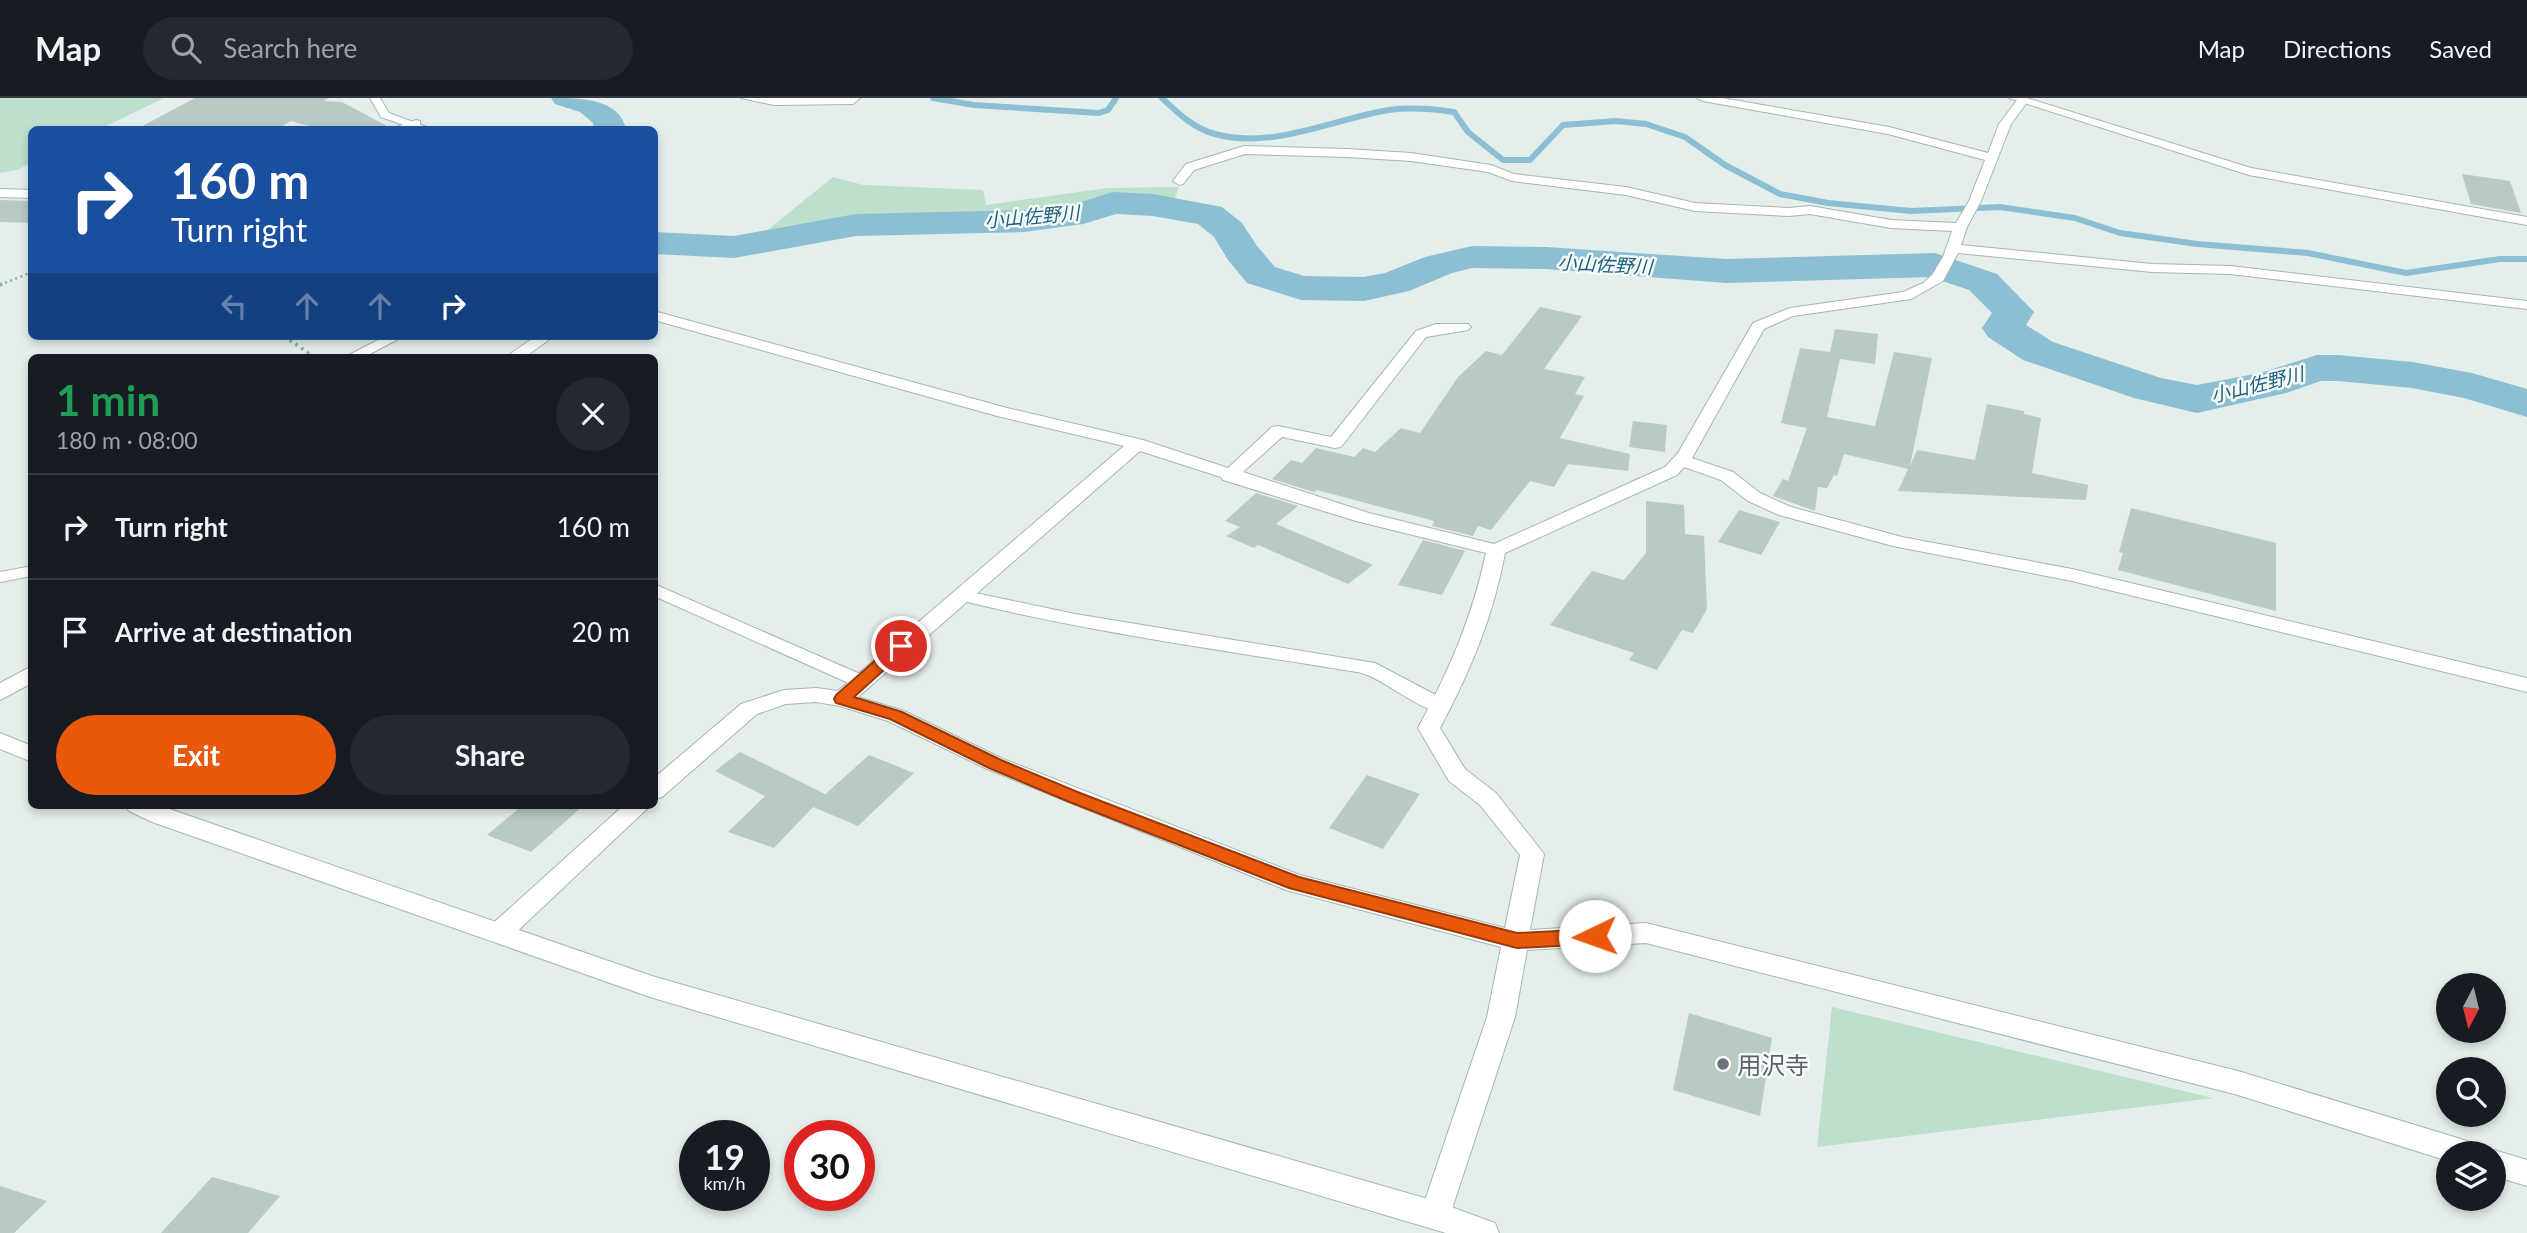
<!DOCTYPE html>
<meta charset="utf-8">
<style>
body{margin:0;font-family:Lato,"Noto Sans JP",sans-serif;background:#242831;color:#f1f3f6;height:100vh;display:flex;flex-direction:column;font-size:26px;white-space:nowrap}
*{box-sizing:border-box;margin:0}
p{font-size:23px;color:#9ea1a6}
.icon{flex:none;width:38px;height:38px;fill:none;stroke:currentColor;stroke-width:2;stroke-linecap:round;stroke-linejoin:round}
.map{position:relative;flex:1;overflow:hidden}
.drawer{position:absolute;left:28px;top:256px;width:630px;height:455px;display:flex;flex-direction:column;background:#171b24;border-radius:10px;box-shadow:0 4px 10px #0003}
.drawer>*{flex:none}
.banner{position:absolute;left:28px;top:28px;width:630px;height:214px;border-radius:10px;box-shadow:0 4px 10px #0003;background:#1a4fa0;color:#fff;overflow:hidden}
.needle{width:46px;rotate:187deg}
.controls{position:absolute;left:2436px;top:875px;display:grid;gap:14px}
.controls a{display:grid;place-items:center;width:70px;height:70px;border-radius:50%;background:#171b24;box-shadow:0 4px 10px #0003;font-size:35px}
.speed{position:absolute;left:679px;top:1022px;display:flex;gap:14px;font-size:35px;font-weight:700;text-align:center}
.speed>*{display:grid;place-content:center;width:91px;height:91px;border-radius:50%;background:#171b24;box-shadow:0 4px 10px #0003;line-height:1}
.speed small{font-size:18px;font-weight:400}
.speed .limit{border:10px solid #d22;background:#fff;color:#111}
.pin{position:absolute;display:grid;place-items:center;width:60px;height:60px;color:#fff;margin:-30px;border:4px solid #fff;border-radius:50%;box-shadow:0 2px 7px #0007}
.me{position:absolute;width:77px;margin:-38px;rotate:267deg;stroke-linejoin:round;filter:drop-shadow(0 0 5px #0008)}
.turn{display:flex;align-items:center;gap:24px;height:147px;padding:0 28px;font-size:32px}
.turn .icon{width:91px;height:91px;stroke-width:2.5}
.turn b{display:block;font-size:49px;line-height:60px}
.lanes{display:flex;align-items:center;height:66px;padding:0 28px;background:#0003;justify-content:center;gap:35px;direction:ltr}
.lanes .off{opacity:.35}
.round{display:grid;place-items:center;flex:none;width:74px;height:74px;border-radius:37px;background:#242831}
.summary{display:flex;align-items:center;justify-content:space-between;height:119px;padding:0 28px}
h1{font-size:42px;font-weight:700;line-height:52px;color:#1e9e55}
.button{display:flex;gap:14px;margin-top:auto;padding:14px 28px}
.button a{flex:1;height:80px;border-radius:42px;background:#ea580c;color:#fff;font-size:28px;font-weight:700;line-height:80px;text-align:center}
.button a+a{background:#242831;color:#f1f3f6}
ul{padding:0;list-style:none}
li{display:flex;align-items:center;gap:21px;height:105px;padding:0 28px;border-top:2px solid #363941}
li div{flex:1}
li b{display:block;font-size:26px}
li em{font-style:normal}
header{display:flex;align-items:center;gap:42px;box-sizing:border-box;height:98px;padding:0 35px;background:#171b24;border-bottom:2px solid #363941}
header strong{font-size:33px}
nav{display:flex;gap:38px;margin-inline-start:auto;font-size:24px}
.search{width:490px;height:63px;background:#242831;display:flex;align-items:center;gap:18px;box-sizing:border-box;padding:0 24px;border-radius:38px;color:#9ea1a6;font-size:26px}
.map>svg:first-child{display:block}
.green{fill:#bddfcb}
.lines{fill:none;stroke-linecap:round;stroke-linejoin:round}
.stream{stroke:#8cbfd3;stroke-width:6}
.river{fill:#8cbfd3;fill-rule:evenodd}
.building{fill:#b9c9c4}
.service-casing{stroke:#a6b6b3;stroke-width:2}
.minor-casing{stroke:#a6b6b3;stroke-width:2}
.tertiary-casing{stroke:#a6b6b3;stroke-width:2}
.path-far1{stroke:#84b2a9;stroke-width:2.5;stroke-dasharray:2 3.5;stroke-linecap:butt}
.path{stroke:#84b2a9;stroke-width:3.5;stroke-dasharray:2.5 4.5;stroke-linecap:butt}
.service{fill:#fff;fill-rule:evenodd}
.minor{fill:#fff;fill-rule:evenodd}
.tertiary{fill:#fff;fill-rule:evenodd}
.route{fill:#ea580c;stroke:#983908;stroke-width:2}
.worship-dot{fill:#6b7280;stroke:#f5faf8;stroke-width:2.5}
.labels{text-anchor:middle;dominant-baseline:central;stroke-width:5;stroke-linejoin:round;paint-order:stroke}
.far-water-label{font-size:19px;font-style:italic;fill:#1c617e;stroke:#f5faf8}
.near-worship-label{font-size:24px;fill:#5b616d;stroke:#f5faf8;text-anchor:start}
</style>
<header>
<strong>Map</strong>
<div class="search"><svg class="icon" aria-label="search" viewBox="0 0 24 24"><circle cx="10" cy="10" r="6"/><path d="M15 15l6 6"/></svg>Search here</div>
<nav><a>Map</a><a>Directions</a><a>Saved</a></nav>
</header>
<div class="map">
<svg width="2527" height="1135" viewBox="0 0 2527 1135">
<rect width="100%" height="100%" fill="#e4eeeb"/>
<!-- green -->
<path class="green" d="M 0,0 L 164,0 L 100,31 L 32,32 L 31,65 L 17,72 L 0,75 Z
M 833,79 L 863,87 L 983,92 L 986,107 L 1108,90 L 1179,89 L 1174,102 L 996,114 L 841,120 L 764,135 Z
M 1832,909 L 2213,1000 L 1817,1049 Z"/>
<g class="lines">
<!-- stream -->
<path class="stream" d="M 933,0 L 974,7 L 1099,15 L 1108,12 L 1116,0
M 1162,0 C 1178,15 1193,30 1215,36 C 1273,52 1333,21 1389,12 C 1411,9 1433,11 1454,14 L 1468,34 L 1503,62 L 1530,62 L 1563,27 L 1616,23 L 1646,26 L 1685,39 L 1725,67 L 1780,96 L 1828,105 L 1911,113 L 2000,109 L 2075,120 L 2120,135 L 2197,146 L 2308,155 L 2406,175 L 2500,161 L 2527,161"/>
<!-- river -->
<path class="river" d="M 551,0 C 579,0 621,0 626,32 L 594,32 L 593,25 L 580,14 L 555,6 Z
M 1113,94 L 1153,96 L 1222,109 L 1242,125 L 1257,148 L 1275,169 L 1304,178 L 1364,179 L 1385,175 L 1425,159 L 1472,148 L 1546,149 L 1726,161 L 1935,155 L 1997,176 L 2034,214 L 2026,227 L 2053,244 L 2161,280 L 2197,287 L 2260,275 L 2317,257 L 2338,257 L 2412,264 L 2472,275 L 2527,291 L 2527,319 L 2464,300 L 2412,290 L 2338,283 L 2321,283 L 2286,295 L 2197,315 L 2134,300 L 2023,262 L 1988,239 L 1982,230 L 1992,215 L 1969,192 L 1931,179 L 1726,185 L 1546,171 L 1472,170 L 1452,175 L 1409,193 L 1364,203 L 1301,202 L 1247,185 L 1228,162 L 1214,139 L 1198,126 L 1153,118 L 1116,116 L 1083,126 L 1024,134 L 856,138 L 734,160 L 654,156 L 654,134 L 734,138 L 856,116 L 1024,112 L 1078,105 Z"/>
</g>
<!-- building -->
<path class="building" d="M 195,0 L 329,0 L 324,3 L 342,4 L 389,29 L 386,32 L 324,32 L 291,23 L 276,32 L 135,32 Z
M 2462,76 L 2510,83 L 2521,115 L 2471,106 Z
M 0,102 L 32,103 L 32,125 L 0,124 Z
M 1540,209 L 1582,218 L 1544,271 L 1585,279 L 1575,296 L 1584,298 L 1560,340 L 1630,356 L 1628,373 L 1568,366 L 1554,389 L 1530,383 L 1491,432 L 1478,428 L 1473,438 L 1432,428 L 1434,423 L 1317,392 L 1314,394 L 1272,381 L 1291,362 L 1302,365 L 1316,350 L 1354,359 L 1363,350 L 1375,354 L 1401,330 L 1420,335 L 1458,279 L 1486,253 L 1502,257 Z
M 1835,231 L 1878,236 L 1875,266 L 1840,261 L 1827,319 L 1875,328 L 1894,254 L 1932,260 L 1910,368 L 1917,352 L 1975,362 L 1987,306 L 2024,313 L 2024,316 L 2041,320 L 2032,375 L 2088,387 L 2086,402 L 1898,393 L 1908,371 L 1844,356 L 1837,378 L 1834,377 L 1827,390 L 1818,389 L 1815,413 L 1773,398 L 1783,381 L 1788,383 L 1807,330 L 1781,325 L 1800,250 L 1830,254 Z
M 1633,323 L 1667,327 L 1665,354 L 1629,349 Z
M 1256,395 L 1298,408 L 1276,426 L 1373,467 L 1348,486 L 1258,447 L 1254,450 L 1226,438 L 1240,429 L 1225,423 Z
M 1646,403 L 1684,407 L 1685,436 L 1704,438 L 1707,511 L 1693,535 L 1682,532 L 1657,572 L 1629,562 L 1634,555 L 1550,527 L 1592,473 L 1624,482 L 1646,455 Z
M 2131,410 L 2276,445 L 2276,513 L 2118,472 L 2123,455 L 2119,454 Z
M 1739,412 L 1780,424 L 1761,457 L 1718,444 Z
M 1423,442 L 1465,453 L 1442,497 L 1398,487 Z
M 740,654 L 825,696 L 821,700 L 869,657 L 914,675 L 858,728 L 813,709 L 774,750 L 728,734 L 765,698 L 715,673 Z
M 1367,677 L 1420,696 L 1383,751 L 1329,730 Z
M 523,707 L 584,707 L 531,754 L 487,737 Z
M 1689,915 L 1772,940 L 1760,1018 L 1673,992 Z
M 212,1079 L 280,1098 L 248,1135 L 161,1135 Z
M 0,1088 L 47,1103 L 14,1135 L 0,1135 Z"/>
<g class="lines">
<!-- service casing -->
<g class="service-casing">
<path id="service" d="M 370,0 L 380,0 L 389,15 L 435,32 L 418,32 L 381,19 Z
M 741,0 L 860,0 L 853,6 L 774,7 Z
M 386,238 L 404,238 L 364,259 L 345,259 Z
M 32,468 L 32,478 L 0,484 L 0,474 Z
M 654,486 L 867,579 L 870,583 L 867,587 L 853,587 L 654,498 Z
M 961,492 L 1075,516 L 1375,565 L 1447,603 L 1450,608 L 1447,613 C 1424,619 1383,578 1357,574 C 1222,552 1087,534 955,501 L 952,497 Z"/>
</g>
<!-- minor casing -->
<g class="minor-casing">
<path id="minor" d="M 1697,0 L 1722,0 L 1889,29 L 1988,55 L 1999,26 L 2018,1 L 2026,1 L 2028,3 L 2011,26 L 1981,103 L 1967,129 L 1961,147 L 2152,166 L 2230,168 L 2527,203 L 2527,211 L 2230,176 L 2152,174 L 1958,155 L 1943,183 L 1911,201 L 1793,218 L 1764,231 L 1692,360 L 1733,374 L 1760,395 L 1791,409 L 1902,439 L 2072,471 L 2527,580 L 2527,594 L 2072,483 L 1893,448 L 1779,417 L 1748,403 L 1721,382 L 1684,369 L 1677,377 L 1505,455 C 1493,519 1471,572 1440,630 L 1465,671 L 1496,695 L 1544,756 L 1530,832 L 1646,825 L 2238,973 L 2464,1042 L 2474,1046 L 2479,1055 L 2448,1055 L 2448,1063 L 2238,997 L 1646,845 L 1527,852 L 1515,919 L 1450,1117 L 1446,1127 L 1435,1131 L 1424,1127 L 1420,1117 L 1487,919 L 1501,849 L 1286,792 L 987,671 L 888,623 L 840,608 L 816,604 L 786,606 L 757,616 L 662,699 L 654,701 L 654,680 L 741,606 L 784,592 L 816,590 L 838,593 L 1124,348 L 997,318 L 654,222 L 654,213 L 1007,310 L 1143,342 L 1228,370 L 1272,329 L 1278,328 L 1331,339 L 1416,233 L 1436,226 L 1468,226 L 1471,229 L 1468,232 L 1426,239 L 1341,349 L 1335,350 L 1282,339 L 1243,374 L 1369,415 L 1494,446 L 1665,369 L 1678,355 L 1753,225 L 1790,210 L 1903,194 L 1923,185 L 1932,177 L 1943,159 L 1952,133 L 1891,130 L 1810,116 L 1789,118 L 1695,113 L 1626,97 L 1512,83 L 1488,74 L 1411,63 L 1347,59 L 1245,56 L 1194,72 L 1183,86 L 1179,87 L 1173,83 L 1186,66 L 1244,48 L 1347,51 L 1411,55 L 1491,67 L 1514,76 L 1626,89 L 1695,105 L 1789,110 L 1810,108 L 1891,122 L 1956,125 L 1969,103 L 1985,62 L 1888,36 L 1703,3 ZM 1140,353 L 1221,379 L 1223,382 L 1356,423 L 1486,455 C 1472,520 1449,573 1418,630 L 1449,683 L 1480,707 L 1520,757 L 1505,830 L 1300,777 L 1003,661 L 904,613 L 858,599 Z
M 416,22 L 420,23 L 420,27 L 407,32 L 388,32 Z
M 0,91 L 32,92 L 32,100 L 0,99 Z
M 536,238 L 554,238 L 525,259 L 506,259 Z
M 32,568 L 32,585 L 0,602 L 0,585 Z
M 624,707 L 651,707 L 508,842 L 499,845 L 490,842 L 486,835 L 490,828 Z
M 2494,1052 L 2527,1062 L 2527,1088 L 2494,1078 L 2494,1055 L 2485,1055 Z"/>
</g>
<!-- tertiary casing -->
<g class="tertiary-casing">
<path id="tertiary" d="M 2009,0 L 2027,0 L 2251,70 L 2527,119 L 2527,127 L 2249,77 Z
M 0,635 L 32,648 L 32,664 L 0,651 Z
M 125,707 L 158,707 L 652,878 L 1435,1103 L 1495,1125 L 1499,1135 L 1446,1135 L 650,899 L 152,724 L 129,713 Z"/>
</g>
<!-- path-far1 -->
<path class="path-far1" d="M 0,187 L 32,174"/>
<!-- path -->
<path class="path" d="M 0,187 L 5,185
M 284,238 L 314,259"/>
<!-- service -->
<use href="#service" class="service"/>
<!-- minor -->
<use href="#minor" class="minor"/>
<!-- tertiary -->
<use href="#tertiary" class="tertiary"/>
</g>
<!-- route -->
<path class="route" d="M 901,543 L 908,548 L 906,552 L 854,599 L 902,614 L 1001,662 L 1080,695 L 1299,779 L 1517,835 L 1595,831 L 1601,833 L 1604,838 L 1601,844 L 1595,846 L 1517,850 L 1289,790 L 1067,703 L 989,670 L 890,621 L 836,605 L 834,601 L 836,597 L 895,545 Z"/>
<!-- markers -->
<circle class="worship-dot" cx="1723" cy="966" r="7"/>
<g class="labels">
<!-- far-water labels -->
<g class="far-water-label">
<text transform="translate(1032 118) rotate(-5)">小山佐野川</text>
<text transform="translate(1605 166) rotate(3)">小山佐野川</text>
<text transform="translate(2257 286) rotate(-14)">小山佐野川</text>
</g>
<!-- near-worship labels -->
<g class="near-worship-label">
<text x="1737" y="966">用沢寺</text>
</g>
</g>
</svg>
<div class="controls">
<a><svg class="needle" viewBox="-14 -14 28 28"><path d="M0-13l5 13h-10z" fill="#e53935"/><path d="M0 13l5-13h-10z" fill="#9ea1a6"/></svg></a>
<a><svg class="icon" aria-label="search" viewBox="0 0 24 24"><circle cx="10" cy="10" r="6"/><path d="M15 15l6 6"/></svg></a>
<a><svg class="icon" aria-label="layers" viewBox="0 0 24 24"><path d="M12 4l9 5-9 5-9-5zM3 14l9 5 9-5"/></svg></a>
</div>
<div class="speed"><div>19<small>km/h</small></div><div class="limit">30</div></div>
<div class="pin" style="left:901px;top:548px;background:#d93025"><svg class="icon" aria-label="arrive" viewBox="0 0 24 24"><path d="M6 21V4h12l-3 4 3 4H6"/></svg></div>
<svg class="me" style="left:1595px;top:838px" viewBox="-20 -20 40 40"><circle r="19" fill="#fff"/><path d="M0-13L10 11 0 6-10 11z" fill="#ea580c"/></svg>
<div class="banner">
<div class="turn"><svg class="icon" aria-label="right" viewBox="0 0 24 24"><path d="M7 20v-9h11M14 6l5 5-5 5"/></svg><div><b>160 m</b>Turn right</div></div>
<div class="lanes"><svg class="icon off" aria-label="left" viewBox="0 0 24 24"><path d="M17 20v-9H6M10 6l-5 5 5 5"/></svg><svg class="icon off" aria-label="ahead" viewBox="0 0 24 24"><path d="M12 20V5M6 11l6-6 6 6"/></svg><svg class="icon off" aria-label="ahead" viewBox="0 0 24 24"><path d="M12 20V5M6 11l6-6 6 6"/></svg><svg class="icon" aria-label="right" viewBox="0 0 24 24"><path d="M7 20v-9h11M14 6l5 5-5 5"/></svg></div>
</div>
<section class="drawer">
<div class="summary"><div><h1>1 min</h1><p>180 m · 08:00</p></div><a class="round"><svg class="icon" aria-label="close" viewBox="0 0 24 24"><path d="M6 6l12 12M18 6L6 18"/></svg></a></div>
<ul>
<li><svg class="icon" aria-label="right" viewBox="0 0 24 24"><path d="M7 20v-9h11M14 6l5 5-5 5"/></svg><div><b>Turn right</b></div><em>160 m</em></li>
<li><svg class="icon" aria-label="arrive" viewBox="0 0 24 24"><path d="M6 21V4h12l-3 4 3 4H6"/></svg><div><b>Arrive at destination</b></div><em>20 m</em></li>
</ul>
<div class="button"><a>Exit</a><a>Share</a></div>
</section>
</div>
